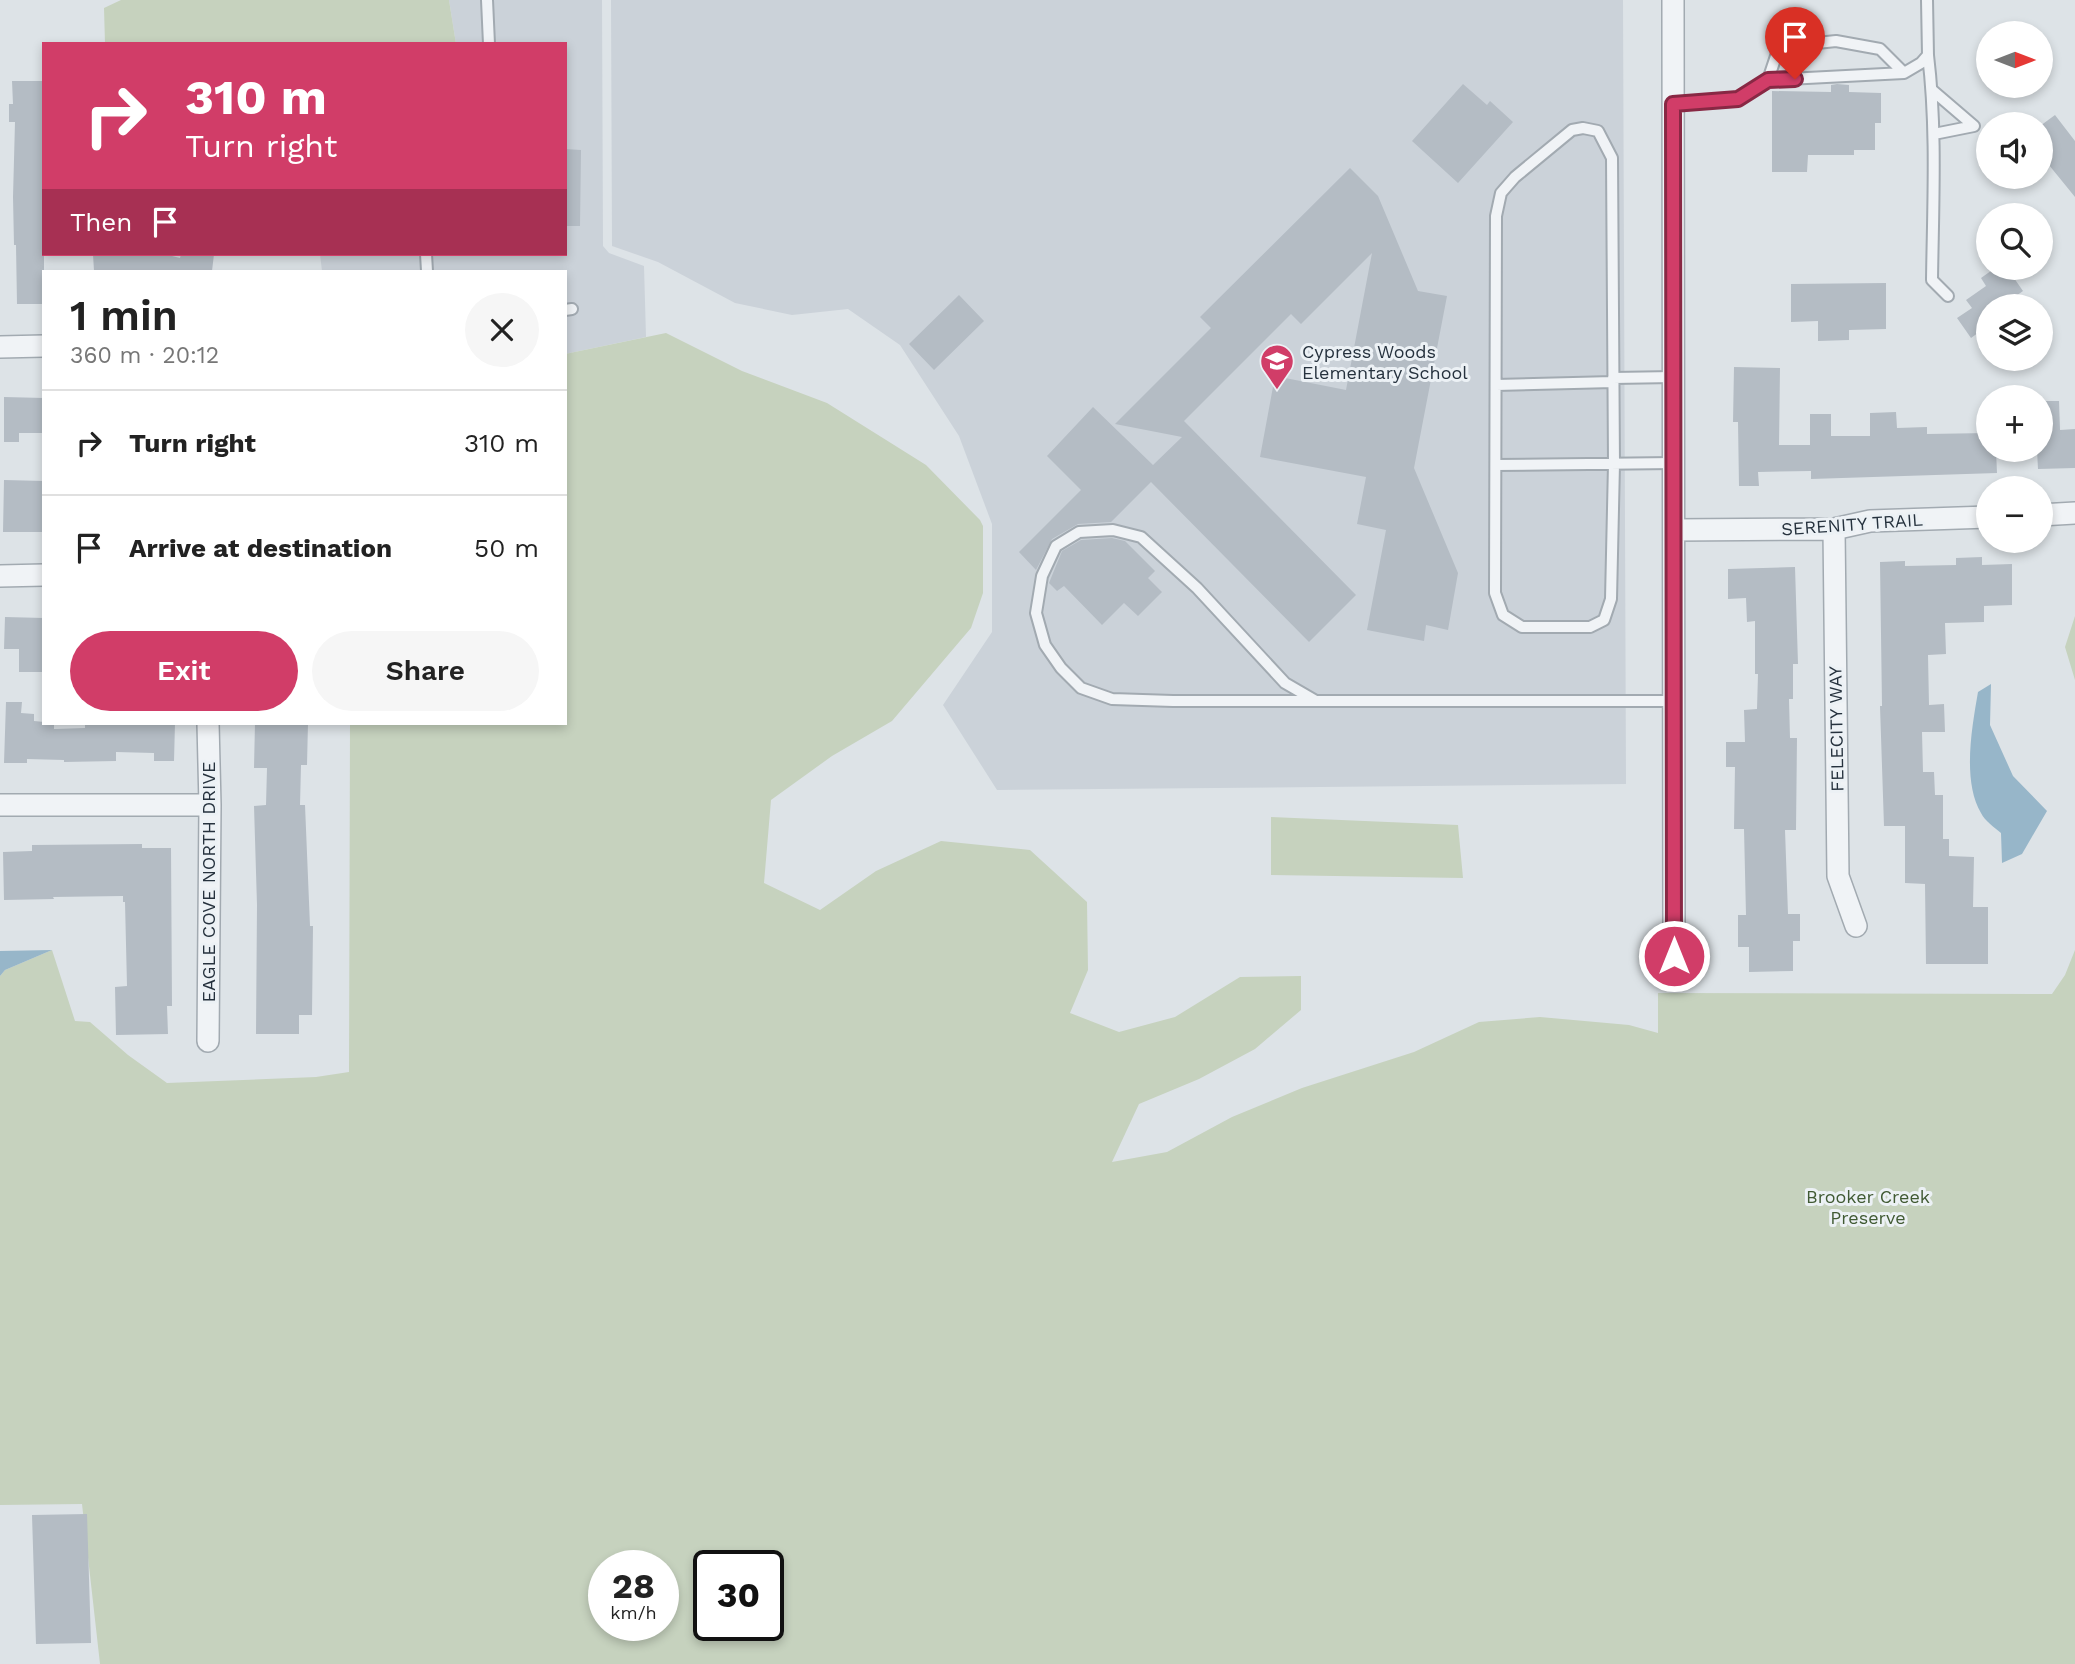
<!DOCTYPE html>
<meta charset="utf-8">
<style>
body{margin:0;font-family:"Work Sans",sans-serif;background:#f6f6f6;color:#222;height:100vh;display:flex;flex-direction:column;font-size:26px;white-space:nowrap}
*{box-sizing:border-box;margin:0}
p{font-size:23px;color:#767676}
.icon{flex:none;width:38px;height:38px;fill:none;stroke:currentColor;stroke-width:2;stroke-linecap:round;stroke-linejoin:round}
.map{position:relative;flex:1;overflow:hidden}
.sheet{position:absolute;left:42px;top:270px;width:525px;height:455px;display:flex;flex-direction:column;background:#fff;border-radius:0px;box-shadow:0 4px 10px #0003}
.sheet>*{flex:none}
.banner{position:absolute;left:42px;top:42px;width:525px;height:214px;border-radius:0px;box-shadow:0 4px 10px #0003;background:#d13d68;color:#fff;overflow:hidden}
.needle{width:46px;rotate:90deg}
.tools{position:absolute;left:1976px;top:21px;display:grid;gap:14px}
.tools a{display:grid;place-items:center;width:77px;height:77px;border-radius:50%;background:#fff;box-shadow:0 4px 10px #0003;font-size:35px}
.speed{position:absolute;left:588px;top:1550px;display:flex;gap:14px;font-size:35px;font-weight:700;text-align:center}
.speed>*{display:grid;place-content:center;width:91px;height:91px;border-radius:50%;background:#fff;box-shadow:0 4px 10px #0003;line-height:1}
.speed small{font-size:18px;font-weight:400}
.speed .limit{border:4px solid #111;border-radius:10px;background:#fff;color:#111}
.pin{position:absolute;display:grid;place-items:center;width:60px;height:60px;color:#fff;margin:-72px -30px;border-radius:50% 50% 50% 0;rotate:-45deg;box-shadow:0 0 7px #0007}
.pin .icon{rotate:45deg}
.me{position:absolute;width:77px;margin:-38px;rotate:0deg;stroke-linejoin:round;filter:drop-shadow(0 0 5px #0008)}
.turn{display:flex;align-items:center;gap:24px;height:147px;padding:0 28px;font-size:32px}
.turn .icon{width:91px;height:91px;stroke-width:2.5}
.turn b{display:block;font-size:49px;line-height:60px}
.then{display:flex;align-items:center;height:66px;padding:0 28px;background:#0003;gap:14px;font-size:26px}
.round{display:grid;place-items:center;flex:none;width:74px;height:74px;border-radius:37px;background:#f6f6f6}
.overview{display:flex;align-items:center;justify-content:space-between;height:119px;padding:0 28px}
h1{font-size:42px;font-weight:600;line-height:52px}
.cta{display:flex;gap:14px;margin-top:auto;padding:14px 28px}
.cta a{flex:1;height:80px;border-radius:42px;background:#d13d68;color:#fff;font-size:28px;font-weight:600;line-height:80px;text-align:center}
.cta a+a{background:#f6f6f6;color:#222}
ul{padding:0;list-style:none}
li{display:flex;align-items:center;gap:21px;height:105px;padding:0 28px;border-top:2px solid #e0e0e0}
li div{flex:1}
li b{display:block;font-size:26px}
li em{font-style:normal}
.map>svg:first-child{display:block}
.built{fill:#cbd2d9}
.green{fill:#c6d2be;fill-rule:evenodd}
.water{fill:#97b6c9}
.building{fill:#b4bcc4}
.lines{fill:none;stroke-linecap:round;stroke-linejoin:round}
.lane-casing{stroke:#a2aab1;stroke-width:14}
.street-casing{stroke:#a2aab1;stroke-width:24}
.lane{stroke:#f0f3f6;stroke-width:10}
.street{stroke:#f0f3f6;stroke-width:21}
.route-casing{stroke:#882844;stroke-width:18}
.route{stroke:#d13d68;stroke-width:12}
.labels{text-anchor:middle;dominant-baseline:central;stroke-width:6;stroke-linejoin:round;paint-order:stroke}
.poi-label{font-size:18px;fill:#26323e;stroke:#ecf1f5;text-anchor:start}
.street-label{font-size:18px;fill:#26323e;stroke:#ecf1f5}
.park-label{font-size:18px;fill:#405a33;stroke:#ecf1f5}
</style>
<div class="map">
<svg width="2075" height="1664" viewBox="0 0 2075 1664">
<rect width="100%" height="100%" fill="#dde3e7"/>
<!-- built -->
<path class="built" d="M 449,0 L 602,0 L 603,246 L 609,253 L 644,266 L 646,337 L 565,354 L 565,271 L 322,271 L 320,254 L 565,254 L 565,44 L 456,44 Z
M 611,0 L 1623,0 L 1626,784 L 997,790 L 943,705 L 992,632 L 992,524 L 959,436 L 900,345 L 848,309 L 792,315 L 735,303 L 658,262 L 612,246 Z"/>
<!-- green -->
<path class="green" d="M 121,0 L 449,0 L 456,44 L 105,44 L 104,8 Z
M 666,333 L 742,371 L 827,403 L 926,465 L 980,520 L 983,526 L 983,593 L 971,628 L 892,721 L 832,756 L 771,800 L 764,883 L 820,910 L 876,871 L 941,841 L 1030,850 L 1087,902 L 1088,970 L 1070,1013 L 1119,1032 L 1175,1017 L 1240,977 L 1301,976 L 1301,1010 L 1255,1049 L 1199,1079 L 1139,1104 L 1112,1162 L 1167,1152 L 1232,1117 L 1302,1088 L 1414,1052 L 1479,1022 L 1540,1017 L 1629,1025 L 1658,1033 L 1658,993 L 2052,994 L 2065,975 L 2075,950 L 2075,1664 L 100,1664 L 82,1504 L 0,1505 L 0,976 L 5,970 L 52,950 L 75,1021 L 90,1022 L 128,1055 L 167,1083 L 316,1077 L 349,1072 L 350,723 L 565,723 L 565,354 ZM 604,1566 L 663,1566 L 663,1626 L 604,1626 ZM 709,1566 L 768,1566 L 768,1626 L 709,1626 Z
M 2075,616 L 2075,680 L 2065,647 Z
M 1271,817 L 1458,825 L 1463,878 L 1271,875 Z"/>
<!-- water -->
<path class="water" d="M 1991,684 L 1990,725 L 2013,776 L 2047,811 L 2022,854 L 2002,863 L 2001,833 C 1994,827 1985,821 1981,813 C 1962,781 1972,727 1978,692 Z
M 52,950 L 5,970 L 0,976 L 0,951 Z"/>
<!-- building -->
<path class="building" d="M 12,81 L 44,81 L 44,304 L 17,304 L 16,245 L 14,245 L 13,197 L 15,122 L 9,122 L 9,104 L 13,104 Z
M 1463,84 L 1487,105 L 1490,101 L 1513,122 L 1458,183 L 1412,141 Z
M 1837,84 L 1849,85 L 1849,92 L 1881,93 L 1881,123 L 1875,123 L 1875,150 L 1854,150 L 1854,155 L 1808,155 L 1807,172 L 1772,172 L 1772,91 L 1831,92 L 1831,85 Z
M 2055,115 L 2075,141 L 2075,197 L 2040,154 L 2040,126 Z
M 565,149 L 581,150 L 580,226 L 565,226 Z
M 1350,168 L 1378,196 L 1418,291 L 1447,296 L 1414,468 L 1458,573 L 1448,630 L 1426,625 L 1424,641 L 1367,630 L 1386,530 L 1357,524 L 1366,477 L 1260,457 L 1275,376 L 1346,390 L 1372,253 L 1301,324 L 1291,314 L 1184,421 L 1356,595 L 1309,642 L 1151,482 L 1111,522 L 1078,524 L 1052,539 L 1036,570 L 1019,552 L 1081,490 L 1047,456 L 1093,407 L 1153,465 L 1182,437 L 1115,424 L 1211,328 L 1200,317 Z
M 93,254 L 164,254 L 180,258 L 181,254 L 214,254 L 212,271 L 94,271 Z
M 1995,268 L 2007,268 L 2023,291 L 2002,306 L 1988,306 L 1988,331 L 1986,327 L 1971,338 L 1957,318 L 1972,308 L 1966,300 L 1986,286 L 1981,278 Z
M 1886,283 L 1886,329 L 1849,330 L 1849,340 L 1818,341 L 1818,321 L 1791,322 L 1791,284 Z
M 959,295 L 984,321 L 934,370 L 909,344 Z
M 1734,367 L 1780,368 L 1779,445 L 1810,445 L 1810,414 L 1831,414 L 1831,436 L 1870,436 L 1870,413 L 1896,412 L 1897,428 L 1927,427 L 1927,434 L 1988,433 L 1988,450 L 1996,450 L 1997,473 L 1811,479 L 1811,471 L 1758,472 L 1759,486 L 1739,486 L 1738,422 L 1733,422 Z
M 4,397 L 44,398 L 44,433 L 19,433 L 19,442 L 4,442 Z
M 2040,401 L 2059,401 L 2060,430 L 2075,429 L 2075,468 L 2038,469 L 2037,450 L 2040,450 Z
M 4,480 L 44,481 L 44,532 L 3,532 Z
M 1112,538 L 1125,541 L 1155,571 L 1148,578 L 1162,592 L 1138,616 L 1124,603 L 1102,625 L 1064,586 L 1057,591 L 1049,583 L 1062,551 L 1081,540 Z
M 1982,557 L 1982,565 L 2012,564 L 2012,605 L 1984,606 L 1984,622 L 1945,623 L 1946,654 L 1928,655 L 1929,705 L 1944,704 L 1945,732 L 1922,732 L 1923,772 L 1934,772 L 1935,795 L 1943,795 L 1943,839 L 1949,839 L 1949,856 L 1974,857 L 1973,907 L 1988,907 L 1988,964 L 1926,964 L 1925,884 L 1905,883 L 1905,826 L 1884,826 L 1880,706 L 1882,706 L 1880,562 L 1905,561 L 1905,566 L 1956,565 L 1956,558 Z
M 1795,567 L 1798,664 L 1793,664 L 1793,699 L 1789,699 L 1790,738 L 1797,738 L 1796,830 L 1785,830 L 1788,914 L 1800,914 L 1800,941 L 1793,941 L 1793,971 L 1749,972 L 1749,947 L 1738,947 L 1738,915 L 1746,915 L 1744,829 L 1734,829 L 1735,767 L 1726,767 L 1726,742 L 1745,742 L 1744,710 L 1757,709 L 1758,674 L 1755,674 L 1755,621 L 1747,622 L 1746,598 L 1728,599 L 1728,569 Z
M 5,617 L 44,618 L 44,672 L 19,672 L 19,649 L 4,649 Z
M 6,702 L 22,702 L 21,713 L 34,714 L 34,721 L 54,723 L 54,729 L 85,728 L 85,723 L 175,723 L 174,761 L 154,761 L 154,753 L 116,752 L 116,761 L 64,762 L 64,760 L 27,759 L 27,763 L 4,763 Z
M 255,723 L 308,723 L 307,765 L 301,765 L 300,805 L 305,805 L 310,926 L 313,926 L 312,1015 L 299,1015 L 299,1034 L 256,1034 L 257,905 L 254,806 L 266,805 L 267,768 L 254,768 Z
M 142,844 L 142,848 L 171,848 L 172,1006 L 167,1006 L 168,1034 L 116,1035 L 115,987 L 127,986 L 125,902 L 123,902 L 123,896 L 53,897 L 54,899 L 4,900 L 3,852 L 32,851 L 32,845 Z
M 87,1514 L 91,1643 L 36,1644 L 32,1515 Z"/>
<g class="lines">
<!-- lane casing -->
<g class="lane-casing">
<path id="lane" d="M 487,0 L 489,44
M 1928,55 C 1937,129 1933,205 1932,280 L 1948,296
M 1768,80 L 1779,47 L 1836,41 L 1880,49 L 1904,73
M 1932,90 L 1974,126 L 1934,134
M 1673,104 L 1738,99 L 1768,80 L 1904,73 L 1921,63 L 1928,55 L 1927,0
M 2012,124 L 2022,124
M 1583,128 L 1598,131 L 1612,158 L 1614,464 L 1611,599 L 1604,620 L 1590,627 L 1522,627 L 1503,615 L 1495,593 L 1496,216 L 1501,193 L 1515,177 L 1572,130 Z
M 426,254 L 427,271
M 565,310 L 572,309
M 1613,378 L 1674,377
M 1496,385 L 1613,382
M 1496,465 L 1674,463
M 1316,701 L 1285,683 L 1197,588 L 1141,537 L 1113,530 L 1079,532 L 1056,546 L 1042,576 L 1036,613 L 1045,645 L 1061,668 L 1081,688 L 1112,699 L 1173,701 L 1674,701"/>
</g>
<!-- street casing -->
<g class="street-casing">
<path id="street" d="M 1673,0 L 1674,956
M 0,347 L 44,346
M 2040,515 L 2075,513
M 1834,529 L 1838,876 L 1856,926
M 1674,530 L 1834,529 L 1870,521 L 1988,517
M 0,576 L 44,575
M 0,805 L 210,805
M 208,1041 L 210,805 L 208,723"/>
</g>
<!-- lane -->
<use href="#lane" class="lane"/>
<!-- street -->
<use href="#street" class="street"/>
</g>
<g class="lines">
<!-- route casing -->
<g class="route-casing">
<path id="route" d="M 1674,956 L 1673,104 L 1738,99 L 1768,80 L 1795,79"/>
</g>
<!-- route -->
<use href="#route" class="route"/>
</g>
<!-- icons -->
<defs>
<g id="school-pin" transform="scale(1.75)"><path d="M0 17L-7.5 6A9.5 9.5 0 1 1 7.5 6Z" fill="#d13d68" stroke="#ecf1f5"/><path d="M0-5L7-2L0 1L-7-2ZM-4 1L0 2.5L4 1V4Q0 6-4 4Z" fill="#fff"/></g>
</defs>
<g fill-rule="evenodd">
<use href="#school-pin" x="1277" y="361"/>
</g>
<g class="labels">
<!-- poi labels -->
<g class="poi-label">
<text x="1302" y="351">Cypress Woods<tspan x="1302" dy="21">Elementary School</tspan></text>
</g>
<!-- street labels -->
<g class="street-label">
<text transform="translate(1852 524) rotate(-4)">SERENITY TRAIL</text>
<text transform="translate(1836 729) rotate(-91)">FELECITY WAY</text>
<text transform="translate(208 882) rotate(-90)">EAGLE COVE NORTH DRIVE</text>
</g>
<!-- park labels -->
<g class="park-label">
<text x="1868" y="1196">Brooker Creek<tspan x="1868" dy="21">Preserve</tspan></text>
</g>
</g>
</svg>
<div class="tools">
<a><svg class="needle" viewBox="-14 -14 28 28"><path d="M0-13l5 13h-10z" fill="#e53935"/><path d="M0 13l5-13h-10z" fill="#767676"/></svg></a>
<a><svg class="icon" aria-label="sound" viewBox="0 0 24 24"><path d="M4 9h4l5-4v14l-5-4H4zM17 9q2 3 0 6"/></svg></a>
<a><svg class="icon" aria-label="search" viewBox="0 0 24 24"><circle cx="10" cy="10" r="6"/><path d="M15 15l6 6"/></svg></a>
<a><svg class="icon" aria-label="layers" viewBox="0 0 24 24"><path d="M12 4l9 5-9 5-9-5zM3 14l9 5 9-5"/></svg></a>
<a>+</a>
<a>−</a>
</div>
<div class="speed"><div>28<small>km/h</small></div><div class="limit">30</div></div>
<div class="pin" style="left:1795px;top:79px;background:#d93025"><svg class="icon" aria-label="arrive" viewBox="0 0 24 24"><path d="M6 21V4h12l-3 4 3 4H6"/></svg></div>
<svg class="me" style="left:1674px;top:956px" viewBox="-20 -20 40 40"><circle r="17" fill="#d13d68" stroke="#fff" stroke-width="3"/><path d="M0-11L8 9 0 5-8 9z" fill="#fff"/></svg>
<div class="banner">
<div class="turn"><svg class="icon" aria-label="right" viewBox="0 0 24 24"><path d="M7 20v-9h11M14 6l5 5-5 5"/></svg><div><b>310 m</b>Turn right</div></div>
<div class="then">Then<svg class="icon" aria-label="arrive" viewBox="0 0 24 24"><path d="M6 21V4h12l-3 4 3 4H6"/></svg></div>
</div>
<section class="sheet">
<div class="overview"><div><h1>1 min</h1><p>360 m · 20:12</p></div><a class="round"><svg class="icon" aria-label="close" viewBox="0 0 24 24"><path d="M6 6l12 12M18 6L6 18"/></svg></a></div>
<ul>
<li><svg class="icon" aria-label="right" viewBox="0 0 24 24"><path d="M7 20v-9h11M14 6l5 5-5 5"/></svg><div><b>Turn right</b></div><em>310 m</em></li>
<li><svg class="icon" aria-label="arrive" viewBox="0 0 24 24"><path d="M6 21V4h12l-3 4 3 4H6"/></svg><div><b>Arrive at destination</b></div><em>50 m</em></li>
</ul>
<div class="cta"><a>Exit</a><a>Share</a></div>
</section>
</div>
